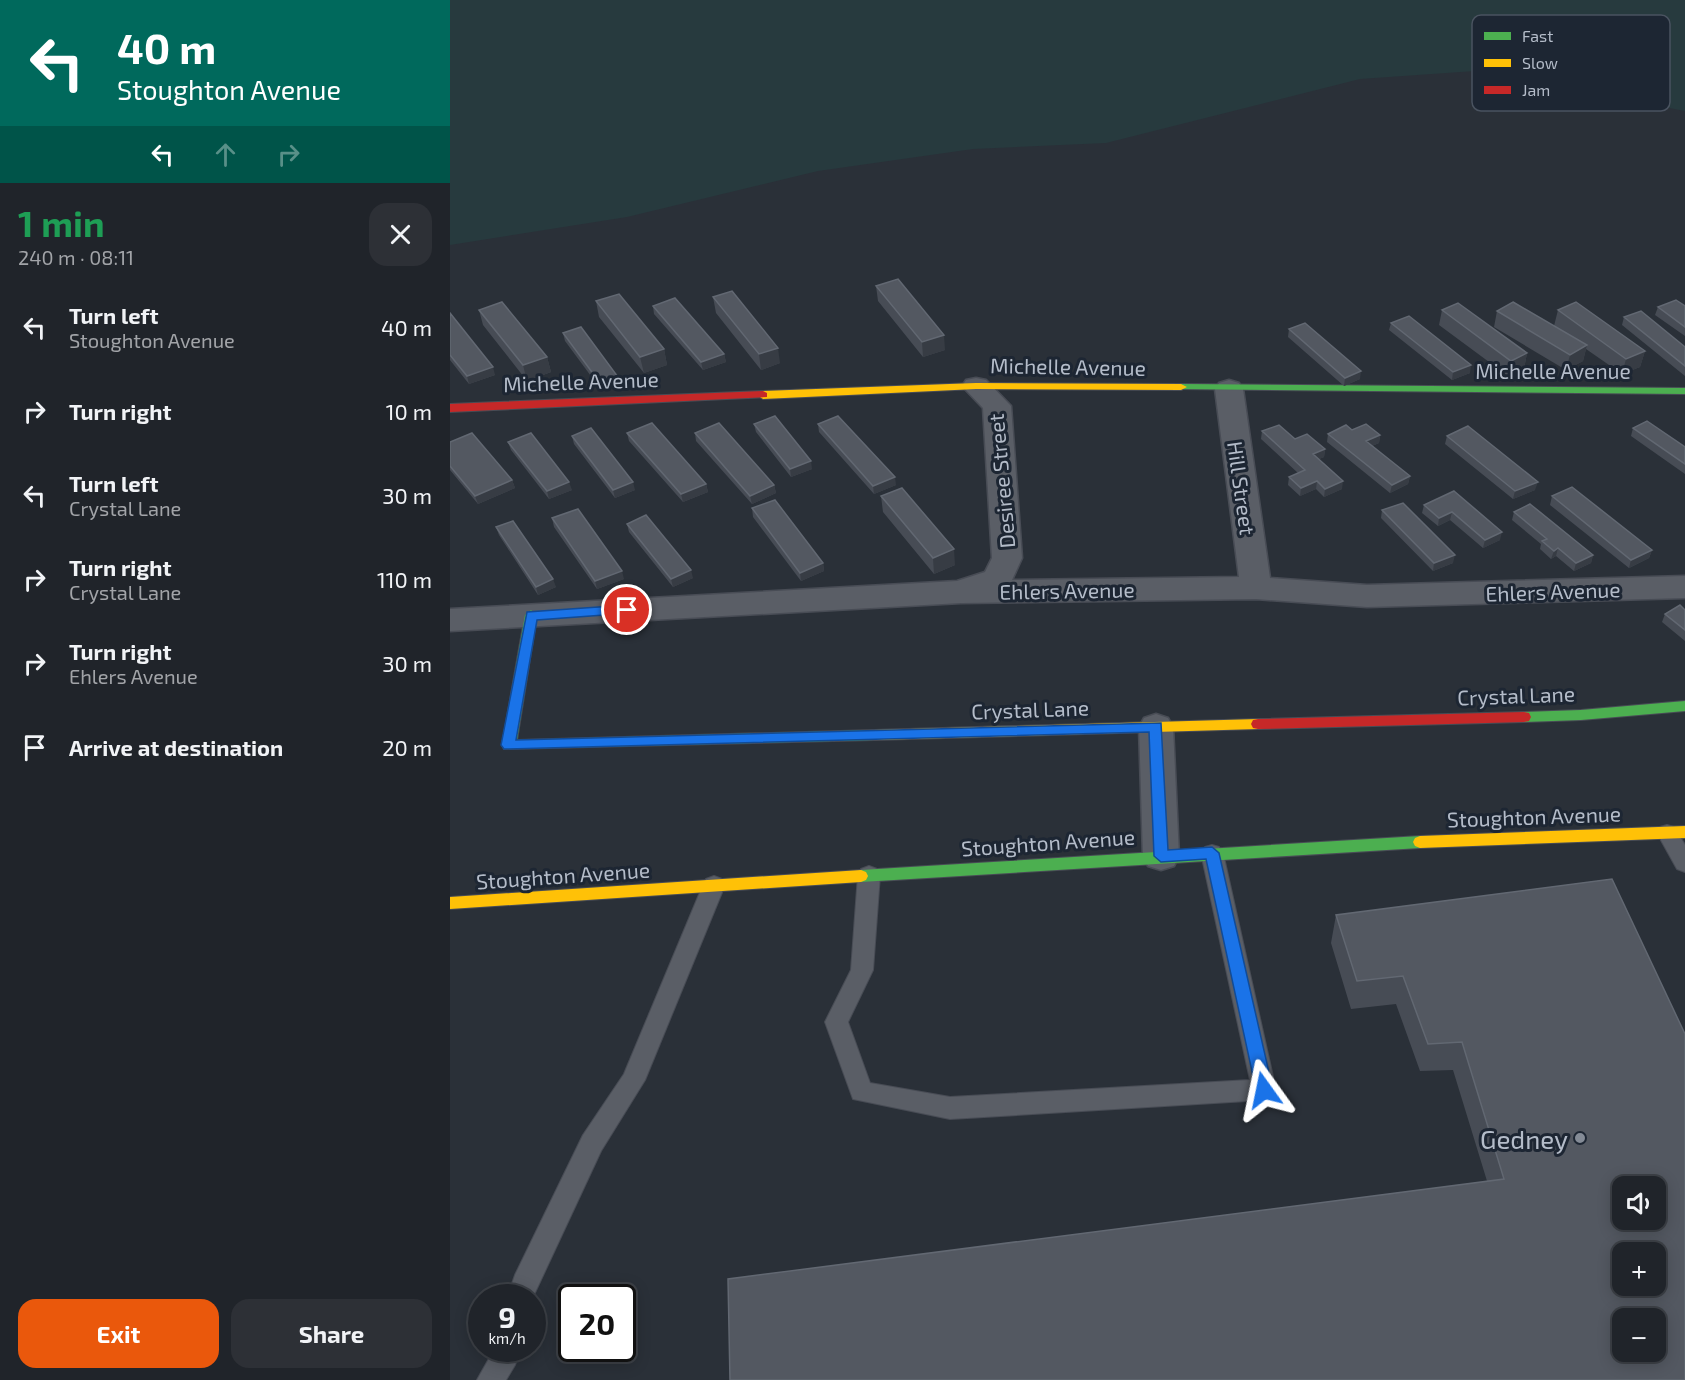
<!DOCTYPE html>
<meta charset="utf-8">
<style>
body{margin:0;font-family:"Exo 2",sans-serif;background:#2d3036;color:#f1f3f6;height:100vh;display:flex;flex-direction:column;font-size:22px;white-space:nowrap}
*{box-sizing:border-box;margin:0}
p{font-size:20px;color:#a2a4a8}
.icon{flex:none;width:33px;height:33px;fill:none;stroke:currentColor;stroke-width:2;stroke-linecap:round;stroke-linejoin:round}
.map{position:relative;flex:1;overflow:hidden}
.panel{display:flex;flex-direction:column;background:#20242a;width:450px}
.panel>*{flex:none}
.guide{background:#00695c;color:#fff;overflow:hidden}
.tools{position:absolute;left:1162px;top:1176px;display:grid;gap:12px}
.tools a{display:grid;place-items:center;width:54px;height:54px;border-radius:12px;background:#20242a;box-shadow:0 3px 15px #0003,0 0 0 2px #3d4147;font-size:30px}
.speed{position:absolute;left:18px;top:1284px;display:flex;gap:12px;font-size:30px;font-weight:700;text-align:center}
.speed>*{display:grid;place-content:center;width:78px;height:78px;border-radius:50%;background:#20242a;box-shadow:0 3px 15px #0003,0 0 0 2px #3d4147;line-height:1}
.speed small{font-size:15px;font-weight:400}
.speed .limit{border:3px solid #111;border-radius:9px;background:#fff;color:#111}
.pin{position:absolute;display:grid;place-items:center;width:51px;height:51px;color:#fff;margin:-26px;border:3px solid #fff;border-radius:50%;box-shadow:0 2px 6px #0007}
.me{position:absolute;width:66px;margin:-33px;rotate:348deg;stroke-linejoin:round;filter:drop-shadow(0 0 4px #0008)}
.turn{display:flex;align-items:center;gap:21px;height:126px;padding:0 18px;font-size:27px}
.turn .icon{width:78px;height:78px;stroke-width:2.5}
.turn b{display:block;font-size:42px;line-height:51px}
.lanes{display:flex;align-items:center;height:57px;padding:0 18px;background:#0003;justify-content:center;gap:30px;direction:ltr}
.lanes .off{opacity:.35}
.round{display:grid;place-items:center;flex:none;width:63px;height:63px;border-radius:18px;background:#2d3036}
.head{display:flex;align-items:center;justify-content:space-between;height:102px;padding:0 18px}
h1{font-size:36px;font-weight:700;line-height:45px;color:#1e9e55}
.button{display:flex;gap:12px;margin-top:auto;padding:12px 18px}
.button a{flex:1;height:69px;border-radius:18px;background:#ea580c;color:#fff;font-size:24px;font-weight:700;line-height:69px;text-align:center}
.button a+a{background:#2d3036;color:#f1f3f6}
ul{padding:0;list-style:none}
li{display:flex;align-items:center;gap:18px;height:84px;padding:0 18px}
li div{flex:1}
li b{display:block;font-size:22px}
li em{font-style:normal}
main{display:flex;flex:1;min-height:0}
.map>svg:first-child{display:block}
.green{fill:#273a3e}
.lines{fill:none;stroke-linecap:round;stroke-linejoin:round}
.lane-casing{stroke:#484c55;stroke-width:2}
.street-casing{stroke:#484c55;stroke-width:3}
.fast-casing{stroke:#484c55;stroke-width:2}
.slow-casing{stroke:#484c55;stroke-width:2}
.jam-casing{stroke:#484c55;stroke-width:2}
.lane{fill:#5a5e66;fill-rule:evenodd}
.street{fill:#5a5e66;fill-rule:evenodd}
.fast{fill:#4caf50;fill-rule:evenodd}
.slow{fill:#ffc107;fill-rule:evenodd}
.jam{fill:#c62828;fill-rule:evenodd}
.wall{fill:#474c55}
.shaded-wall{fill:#373c44}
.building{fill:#535861;stroke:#626872;stroke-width:1.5;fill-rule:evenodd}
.route{fill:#1a73e8;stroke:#114b97;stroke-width:1.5}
.poi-dot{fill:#848b96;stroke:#1d2633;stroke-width:2}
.labels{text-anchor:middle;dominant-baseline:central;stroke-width:6;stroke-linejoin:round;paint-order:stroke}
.street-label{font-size:21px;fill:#b4bcc9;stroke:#1d2633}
.near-poi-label{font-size:26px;fill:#b4bcc9;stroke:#1d2633;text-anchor:end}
.key{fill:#1d2633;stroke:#4a5360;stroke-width:1.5}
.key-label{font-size:16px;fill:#b4bcc9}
</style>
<main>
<section class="panel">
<div class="guide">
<div class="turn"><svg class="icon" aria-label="left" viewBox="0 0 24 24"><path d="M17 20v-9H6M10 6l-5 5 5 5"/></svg><div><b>40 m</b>Stoughton Avenue</div></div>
<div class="lanes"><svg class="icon" aria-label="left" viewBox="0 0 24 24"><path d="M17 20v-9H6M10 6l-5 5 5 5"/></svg><svg class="icon off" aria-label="ahead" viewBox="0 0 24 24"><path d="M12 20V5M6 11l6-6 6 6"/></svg><svg class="icon off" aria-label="right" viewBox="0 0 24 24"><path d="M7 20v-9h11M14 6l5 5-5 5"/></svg></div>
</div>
<div class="head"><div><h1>1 min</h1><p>240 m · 08:11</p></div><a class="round"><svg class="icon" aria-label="close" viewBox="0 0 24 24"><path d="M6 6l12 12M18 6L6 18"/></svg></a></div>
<ul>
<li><svg class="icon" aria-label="left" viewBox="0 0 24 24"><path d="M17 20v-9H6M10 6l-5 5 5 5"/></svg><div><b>Turn left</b><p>Stoughton Avenue</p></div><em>40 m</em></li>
<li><svg class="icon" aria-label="right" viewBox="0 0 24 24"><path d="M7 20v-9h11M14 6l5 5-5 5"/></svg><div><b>Turn right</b></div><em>10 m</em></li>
<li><svg class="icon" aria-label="left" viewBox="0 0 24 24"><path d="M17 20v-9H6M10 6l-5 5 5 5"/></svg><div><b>Turn left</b><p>Crystal Lane</p></div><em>30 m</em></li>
<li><svg class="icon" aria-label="right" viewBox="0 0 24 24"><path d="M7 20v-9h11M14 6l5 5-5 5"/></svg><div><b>Turn right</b><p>Crystal Lane</p></div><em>110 m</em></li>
<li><svg class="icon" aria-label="right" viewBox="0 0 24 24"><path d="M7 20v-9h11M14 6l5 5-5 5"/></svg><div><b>Turn right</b><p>Ehlers Avenue</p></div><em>30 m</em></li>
<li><svg class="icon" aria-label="arrive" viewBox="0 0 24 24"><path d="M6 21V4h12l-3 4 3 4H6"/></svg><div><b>Arrive at destination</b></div><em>20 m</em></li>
</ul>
<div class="button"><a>Exit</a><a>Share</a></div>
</section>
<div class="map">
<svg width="1235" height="1380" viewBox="0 0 1235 1380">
<rect width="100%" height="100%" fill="#2a3038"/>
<!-- green -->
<path class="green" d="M 0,0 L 1235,0 L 1235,111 L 1025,71 L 910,79 L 656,143 L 523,149 L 368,171 L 177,217 L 0,245 Z"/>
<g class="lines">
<!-- lane casing -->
<g class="lane-casing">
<path id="lane" d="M 1217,825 L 1224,827 L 1235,845 L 1235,872 L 1227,869 L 1207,833 L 1210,827 Z
M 762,845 L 769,847 L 773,853 L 826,1090 L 822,1097 L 814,1100 L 500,1119 L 403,1099 L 375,1022 L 401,970 L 408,875 L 411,869 L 419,866 L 427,869 L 430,875 L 423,970 L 398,1022 L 420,1083 L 500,1097 L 800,1080 L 751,853 L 755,847 Z
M 264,876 L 272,879 L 275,885 L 195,1080 L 151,1151 L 82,1299 L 57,1298 L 65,1275 L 133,1135 L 174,1074 L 253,885 L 256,879 Z
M 45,1348 L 71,1348 L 65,1365 L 56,1380 L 27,1380 Z"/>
</g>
<!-- street casing -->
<g class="street-casing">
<path id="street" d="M 526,378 L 536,380 L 561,406 L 572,558 L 562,580 L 789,577 L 765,389 L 769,383 L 779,380 L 789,383 L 793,389 L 820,578 L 917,585 L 1235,576 L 1235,598 L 917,607 L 806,599 L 511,603 L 0,631 L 0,609 L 507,581 L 535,572 L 542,558 L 533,408 L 512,386 L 516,380 Z
M 706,714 L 718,718 L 723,727 L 729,856 L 724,866 L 711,870 L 698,866 L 693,856 L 689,727 L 694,718 Z"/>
</g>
<!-- fast casing -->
<g class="fast-casing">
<path id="fast" d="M 731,384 L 1235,388 L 1235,394 L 727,389 L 725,387 Z
M 81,610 L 87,615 L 67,740 L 424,730 L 429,731 L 431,735 L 429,739 L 424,740 L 54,749 L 52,745 L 75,615 Z
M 1235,701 L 1235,711 L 1131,720 L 1074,722 L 1069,721 L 1067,717 L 1069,713 L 1074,712 L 1131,710 Z
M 970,836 L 975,838 L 977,842 L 975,846 L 970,848 L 411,882 L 406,880 L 404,876 L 406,872 L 411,870 Z"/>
</g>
<!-- slow casing -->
<g class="slow-casing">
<path id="slow" d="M 526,383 L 731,384 L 737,387 L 731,390 L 526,389 L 313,399 L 307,395 L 313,391 Z
M 808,719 L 813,720 L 815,724 L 813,728 L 808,729 L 424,740 L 419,739 L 417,735 L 419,731 L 424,730 Z
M 1235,826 L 1235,838 L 970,848 L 965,846 L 963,842 L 965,838 L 970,836 Z
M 411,870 L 416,872 L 418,876 L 416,880 L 411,882 L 0,909 L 0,897 Z"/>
</g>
<!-- jam casing -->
<g class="jam-casing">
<path id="jam" d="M 313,391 L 317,393 L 317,397 L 0,412 L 0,404 Z
M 1074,712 L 1079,713 L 1081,717 L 1079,721 L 1074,722 L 808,729 L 803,728 L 801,724 L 803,720 L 808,719 Z"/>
</g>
<!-- lane -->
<use href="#lane" class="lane"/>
<!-- street -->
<use href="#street" class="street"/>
<!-- fast -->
<use href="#fast" class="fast"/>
<!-- slow -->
<use href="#slow" class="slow"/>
<!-- jam -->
<use href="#jam" class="jam"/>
</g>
<!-- wall -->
<path class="wall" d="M 426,286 L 495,350 L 473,357 L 428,301 Z
M 263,297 L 330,363 L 311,370 L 266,313 Z
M 146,301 L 214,349 L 217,365 L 194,373 L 149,317 Z
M 203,306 L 274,354 L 276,362 L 253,370 L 204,314 Z
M 1235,306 L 1235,336 L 1205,315 L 1208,307 Z
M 29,310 L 97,357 L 101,372 L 77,381 L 33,325 Z
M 992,310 L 1077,353 L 1074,369 L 1058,376 L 989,325 Z
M 1108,310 L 1195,351 L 1190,367 L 1172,374 L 1136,349 L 1133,361 L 1116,370 L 1044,327 L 1047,311 L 1104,326 Z
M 0,313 L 45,375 L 19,384 L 0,360 Z
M 1174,317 L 1235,347 L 1235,376 L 1172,325 Z
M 941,323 L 1020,373 L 1002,380 L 939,330 Z
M 839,329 L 910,379 L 894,386 L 838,337 Z
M 113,333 L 170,385 L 152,391 L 115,341 Z
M 304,424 L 362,469 L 341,477 L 306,432 Z
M 368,424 L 446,485 L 424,494 L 369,432 Z
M 1183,428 L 1235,447 L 1235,474 L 1181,436 Z
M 902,430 L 930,435 L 929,443 L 922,446 L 960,476 L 958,484 L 940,493 L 877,442 L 878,434 Z
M 812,431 L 845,439 L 875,449 L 874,457 L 869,459 L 892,489 L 874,497 L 866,489 L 850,496 L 838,485 L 839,477 L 848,473 L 811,439 Z
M 177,433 L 256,484 L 258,492 L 233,502 L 179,441 Z
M 245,433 L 324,485 L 326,493 L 302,504 L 246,441 Z
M 122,436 L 185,490 L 165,498 L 124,444 Z
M 997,436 L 1085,490 L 1063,499 L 995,444 Z
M 0,442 L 62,480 L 65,488 L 28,504 L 0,470 Z
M 58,442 L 122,490 L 99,499 L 61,450 Z
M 1004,491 L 1050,540 L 1033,548 L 1000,520 L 988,526 L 972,513 L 974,505 Z
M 431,496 L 505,565 L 484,574 L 433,512 Z
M 1102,496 L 1202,550 L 1199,558 L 1179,568 L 1100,505 Z
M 302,508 L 373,563 L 374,571 L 351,581 L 303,517 Z
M 932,510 L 1003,563 L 983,571 L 931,518 Z
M 1064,512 L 1143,555 L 1141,563 L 1124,571 L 1106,556 L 1101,559 L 1090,549 L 1091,544 L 1062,520 Z
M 102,518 L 174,579 L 147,589 L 104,527 Z
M 177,524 L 243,578 L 223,587 L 179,532 Z
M 46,527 L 106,587 L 88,595 L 49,535 Z
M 1235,610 L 1235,641 L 1212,622 L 1215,614 Z
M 1162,879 L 1235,1380 L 1037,1181 L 1003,1070 L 970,1071 L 946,1004 L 901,1009 L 881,943 L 886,915 Z"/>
<!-- shaded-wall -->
<path class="shaded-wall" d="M 494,335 L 495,350 L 473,357 L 472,342 Z
M 1137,345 L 1133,361 L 1116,370 L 1120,355 Z
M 328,348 L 330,363 L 311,370 L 309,354 Z
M 214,349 L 217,365 L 194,373 L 190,357 Z
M 1195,351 L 1190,367 L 1172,374 L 1176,359 Z
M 1077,353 L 1074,369 L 1058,376 L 1061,361 Z
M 274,354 L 276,362 L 253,370 L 251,362 Z
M 97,357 L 101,372 L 77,381 L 73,365 Z
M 1021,365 L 1020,373 L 1002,380 L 1003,372 Z
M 43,367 L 45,375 L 19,384 L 17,376 Z
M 911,371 L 910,379 L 894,386 L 895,378 Z
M 168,377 L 170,385 L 152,391 L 150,383 Z
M 930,435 L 929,443 L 915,449 L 916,441 Z
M 875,449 L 874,457 L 862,462 L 863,454 Z
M 361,461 L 362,469 L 341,477 L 340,469 Z
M 960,476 L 958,484 L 940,493 L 942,485 Z
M 445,477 L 446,485 L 424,494 L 423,486 Z
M 62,480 L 65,488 L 28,504 L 25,496 Z
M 867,481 L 866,489 L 850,496 L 851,488 Z
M 893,481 L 892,489 L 874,497 L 875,489 Z
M 119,482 L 122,490 L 99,499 L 97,491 Z
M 183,482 L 185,490 L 165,498 L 163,490 Z
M 1088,482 L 1085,490 L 1063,499 L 1065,491 Z
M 256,484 L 258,492 L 233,502 L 231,494 Z
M 324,485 L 326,493 L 302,504 L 300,496 Z
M 1002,512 L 1000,520 L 988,526 L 989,518 Z
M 1052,532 L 1050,540 L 1033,548 L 1035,540 Z
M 1108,548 L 1106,556 L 1101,559 L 1104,551 Z
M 504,549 L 505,565 L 484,574 L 483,558 Z
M 1202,550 L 1199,558 L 1179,568 L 1181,560 Z
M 1005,555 L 1003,563 L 983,571 L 984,563 Z
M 1143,555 L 1141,563 L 1124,571 L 1126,563 Z
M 373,563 L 374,571 L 351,581 L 350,573 Z
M 241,570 L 243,578 L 223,587 L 221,579 Z
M 172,571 L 174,579 L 147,589 L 145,581 Z
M 103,579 L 106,587 L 88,595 L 86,587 Z"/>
<!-- building -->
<path class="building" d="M 448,279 L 494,335 L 472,342 L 426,286 Z
M 282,291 L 328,348 L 309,354 L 263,297 Z
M 169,294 L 214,349 L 190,357 L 146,301 Z
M 225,298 L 274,354 L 251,362 L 203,306 Z
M 1226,300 L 1235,306 L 1235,327 L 1208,307 Z
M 52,302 L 97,357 L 73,365 L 29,310 Z
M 1063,302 L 1137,345 L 1120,355 L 1047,311 Z
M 1126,302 L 1195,351 L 1176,359 L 1108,310 Z
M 1008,303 L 1077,353 L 1061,361 L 992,310 Z
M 1191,311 L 1235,347 L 1235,366 L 1174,317 Z
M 0,313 L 43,367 L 17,376 L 0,355 Z
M 959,316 L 1021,365 L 1003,372 L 941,323 Z
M 855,323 L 911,371 L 895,378 L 839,329 Z
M 131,327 L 168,377 L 150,383 L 113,333 Z
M 325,416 L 361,461 L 340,469 L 304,424 Z
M 388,416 L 445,477 L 423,486 L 368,424 Z
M 1197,421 L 1235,447 L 1235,464 L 1183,428 Z
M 202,423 L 256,484 L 231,494 L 177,433 Z
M 269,423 L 324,485 L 300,496 L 245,433 Z
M 916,424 L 930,435 L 916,441 L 960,476 L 942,485 L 878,434 L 896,425 L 902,430 Z
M 829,425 L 845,439 L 857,434 L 875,449 L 863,454 L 893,481 L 875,489 L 867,481 L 851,488 L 839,477 L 855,470 L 812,431 Z
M 1018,426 L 1088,482 L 1065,491 L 997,436 Z
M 141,428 L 183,482 L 163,490 L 122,436 Z
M 22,433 L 62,480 L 25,496 L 0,466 L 0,442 Z
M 81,433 L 119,482 L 97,491 L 58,442 Z
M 1122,487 L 1202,550 L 1181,560 L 1102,496 Z
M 452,488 L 504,549 L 483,558 L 431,496 Z
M 1004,491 L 1052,532 L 1035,540 L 1002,512 L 989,518 L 974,505 Z
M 325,500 L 373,563 L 350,573 L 302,508 Z
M 953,503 L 1005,555 L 984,563 L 932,510 Z
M 1080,504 L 1143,555 L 1126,563 L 1108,548 L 1104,551 L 1092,541 L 1097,539 L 1064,512 Z
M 128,509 L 172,571 L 145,581 L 102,518 Z
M 196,515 L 241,570 L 221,579 L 177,524 Z
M 63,521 L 103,579 L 86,587 L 46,527 Z
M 1230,605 L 1235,610 L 1235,630 L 1215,614 Z
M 1162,879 L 1235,1034 L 1235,1380 L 280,1380 L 278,1279 L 1054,1179 L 1012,1042 L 978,1044 L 953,976 L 907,981 L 886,915 ZM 1173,1186 L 1206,1186 L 1206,1220 L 1173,1220 ZM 1173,1252 L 1206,1252 L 1206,1286 L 1173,1286 ZM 1173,1318 L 1206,1318 L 1206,1352 L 1173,1352 Z"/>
<!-- route -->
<path class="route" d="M 177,605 L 183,610 L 181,613 L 87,620 L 66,740 L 711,723 L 718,850 L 762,847 L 769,853 L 823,1090 L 820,1096 L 814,1098 L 809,1096 L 806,1090 L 756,859 L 711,862 L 704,856 L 699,732 L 54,749 L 51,745 L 77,612 Z"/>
<!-- markers -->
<circle class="poi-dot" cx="1130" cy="1138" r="6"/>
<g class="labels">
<!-- street labels -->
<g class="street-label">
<text transform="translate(618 366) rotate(1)">Michelle Avenue</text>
<text x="1103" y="370">Michelle Avenue</text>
<text transform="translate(131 381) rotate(-2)">Michelle Avenue</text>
<text transform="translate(551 481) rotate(-95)">Desiree Street</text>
<text transform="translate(792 488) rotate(82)">Hill Street</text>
<text transform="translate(617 590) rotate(-1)">Ehlers Avenue</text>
<text transform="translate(1103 591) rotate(-2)">Ehlers Avenue</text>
<text transform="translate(1066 695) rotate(-2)">Crystal Lane</text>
<text transform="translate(580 709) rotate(-2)">Crystal Lane</text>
<text transform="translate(1084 816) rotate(-2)">Stoughton Avenue</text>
<text transform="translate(598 842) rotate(-4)">Stoughton Avenue</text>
<text transform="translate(113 875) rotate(-4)">Stoughton Avenue</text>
</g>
<!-- near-poi labels -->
<g class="near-poi-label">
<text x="1118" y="1138">Gedney</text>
</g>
</g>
<!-- legend -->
<rect x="1022" y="15" width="198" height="96" rx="9" class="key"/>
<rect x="1034" y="32" width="27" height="8" fill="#4caf50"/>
<rect x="1034" y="59" width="27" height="8" fill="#ffc107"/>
<rect x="1034" y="86" width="27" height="8" fill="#c62828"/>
<g class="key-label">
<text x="1072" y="42">Fast</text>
<text x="1072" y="69">Slow</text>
<text x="1072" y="96">Jam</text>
</g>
</svg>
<div class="tools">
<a><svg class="icon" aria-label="sound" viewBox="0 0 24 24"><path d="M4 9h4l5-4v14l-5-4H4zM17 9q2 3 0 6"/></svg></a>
<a>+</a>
<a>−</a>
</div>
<div class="speed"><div>9<small>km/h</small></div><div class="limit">20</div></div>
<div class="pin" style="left:177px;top:610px;background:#d93025"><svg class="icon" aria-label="arrive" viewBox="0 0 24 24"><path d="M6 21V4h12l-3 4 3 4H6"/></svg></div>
<svg class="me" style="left:814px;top:1090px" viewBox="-20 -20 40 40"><path d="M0-17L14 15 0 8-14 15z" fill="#1a73e8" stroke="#fff" stroke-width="4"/></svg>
</div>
</main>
